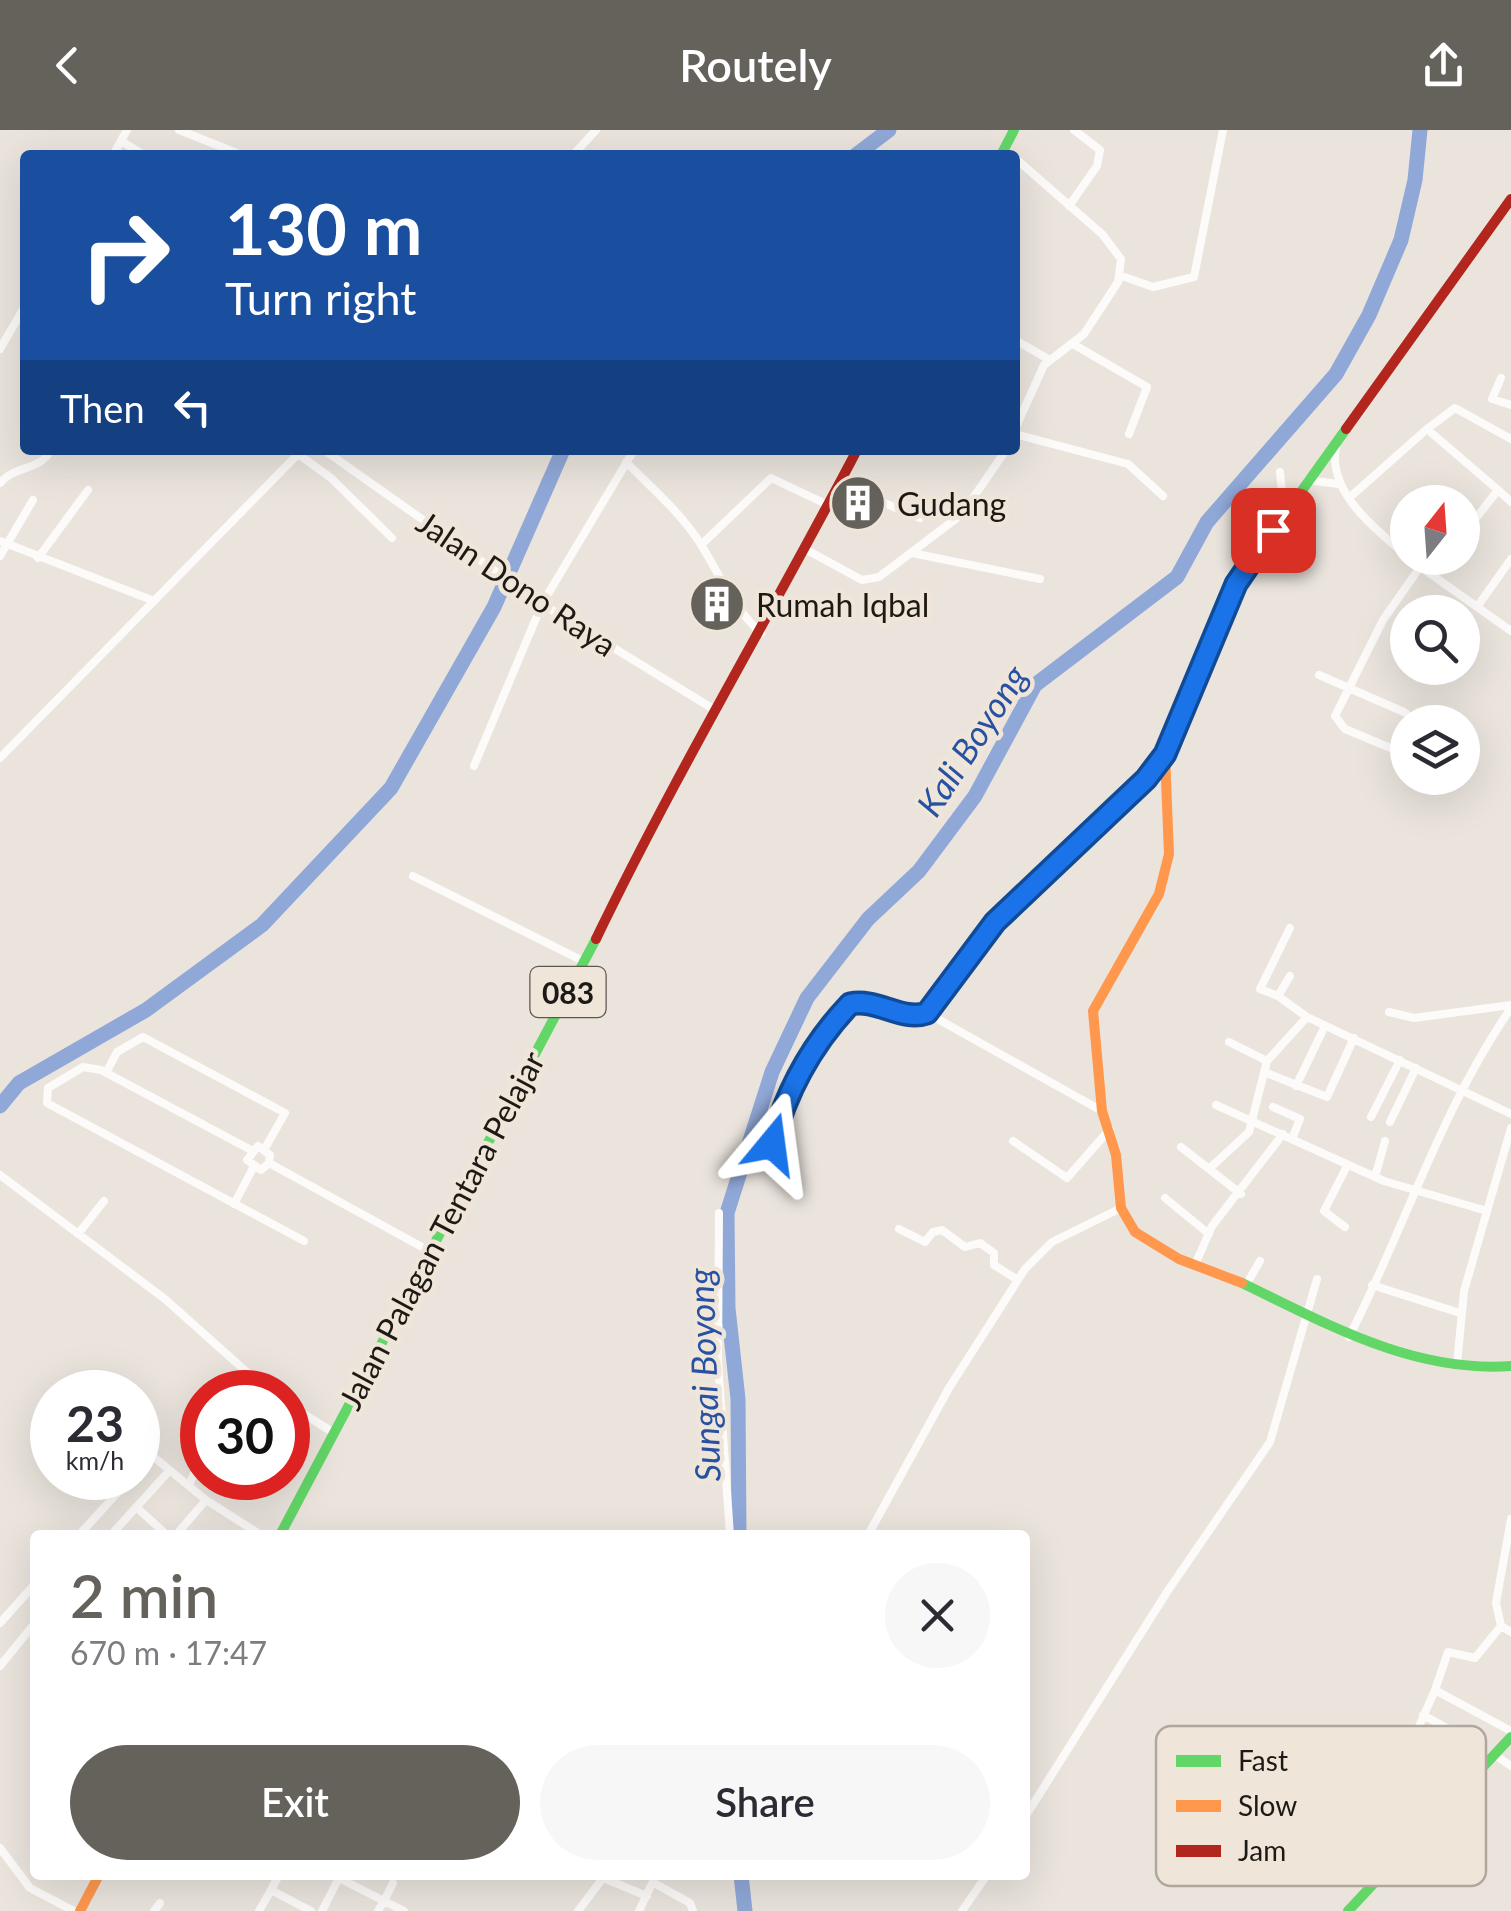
<!DOCTYPE html>
<meta charset="utf-8">
<style>
body{margin:0;font-family:Lato,sans-serif;background:#f7f7f7;color:#2b2b33;height:100vh;display:flex;flex-direction:column;font-size:38px;white-space:nowrap}
*{box-sizing:border-box;margin:0}
p{font-size:32px;color:#7c7c81}
.icon{flex:none;width:55px;height:55px;fill:none;stroke:currentColor;stroke-width:2;stroke-linecap:round;stroke-linejoin:round}
.map{position:relative;flex:1;overflow:hidden}
.drawer{position:absolute;left:30px;top:1400px;width:1000px;height:350px;display:flex;flex-direction:column;background:#fff;border-radius:10px;box-shadow:0 10px 40px #0002}
.drawer>*{flex:none}
.banner{position:absolute;left:20px;top:20px;width:1000px;height:305px;border-radius:10px;box-shadow:0 10px 40px #0002;background:#1a4fa0;color:#fff;overflow:hidden}
.needle{width:65px;rotate:17deg}
.buttons{position:absolute;left:1390px;top:355px;display:grid;gap:20px}
.buttons a{display:grid;place-items:center;width:90px;height:90px;border-radius:50%;background:#fff;box-shadow:0 10px 40px #0002;font-size:50px}
.speed{position:absolute;left:30px;top:1240px;display:flex;gap:20px;font-size:50px;font-weight:700;text-align:center}
.speed>*{display:grid;place-content:center;width:130px;height:130px;border-radius:50%;background:#fff;box-shadow:0 10px 40px #0002;line-height:1}
.speed small{font-size:25px;font-weight:400}
.speed .limit{border:15px solid #d22;background:#fff;color:#111}
.pin{position:absolute;display:grid;place-items:center;width:85px;height:85px;color:#fff;margin:-42px;border-radius:20px;box-shadow:0 5px 15px #0006}
.me{position:absolute;width:110px;margin:-55px;rotate:16deg;stroke-linejoin:round;filter:drop-shadow(0 0 8px #0008)}
.turn{display:flex;align-items:center;gap:35px;height:210px;padding:0 40px;font-size:45px}
.turn .icon{width:130px;height:130px;stroke-width:2.5}
.turn b{display:block;font-size:70px;line-height:85px}
.then{display:flex;align-items:center;height:95px;padding:0 40px;background:#0003;gap:20px;font-size:38px}
.round{display:grid;place-items:center;flex:none;width:105px;height:105px;border-radius:52px;background:#f7f7f7}
.overview{display:flex;align-items:center;justify-content:space-between;height:170px;padding:0 40px}
h1{font-size:60px;font-weight:600;line-height:75px;color:#65615b}
.action{display:flex;gap:20px;margin-top:auto;padding:20px 40px}
.action a{flex:1;height:115px;border-radius:60px;background:#65615b;color:#fff;font-size:40px;font-weight:600;line-height:115px;text-align:center}
.action a+a{background:#f7f7f7;color:#2b2b33}
header{display:flex;justify-content:space-between;align-items:center;height:130px;padding:0 40px;background:#65615b;color:#fff;font-size:45px;font-weight:600}
.map>svg:first-child{display:block}
.lines{fill:none;stroke-linecap:round;stroke-linejoin:round}
.river{stroke:#90a8d7;stroke-width:15}
.street{stroke:#fcfbfa;stroke-width:8}
.fast{stroke:#63d668;stroke-width:10}
.slow{stroke:#ff974d;stroke-width:10}
.jam{stroke:#b3261e;stroke-width:10}
.route-casing{stroke:#114b97;stroke-width:25}
.route{stroke:#1a73e8;stroke-width:18}
.labels{text-anchor:middle;dominant-baseline:central;stroke-width:9;stroke-linejoin:round;paint-order:stroke}
.shield{fill:#efe5d8;stroke:#5c5750;stroke-width:2.5}
.shield-label{font-size:30px;font-weight:bold;fill:#1d1a15}
.poi-label{font-size:32px;fill:#1d1a15;stroke:#efe5d8;text-anchor:start}
.street-label{font-size:32px;fill:#1d1a15;stroke:#efe5d8}
.water-label{font-size:35px;font-style:italic;fill:#2751a3;stroke:#efe5d8}
.key{fill:#efe5d8;stroke:#b0a89e;stroke-width:2.5}
.key-label{font-size:28px;fill:#1d1a15}
</style>
<header><svg class="icon" aria-label="back" viewBox="0 0 24 24"><path d="M15 5l-7 7 7 7"/></svg>Routely<svg class="icon" aria-label="share" viewBox="0 0 24 24"><path d="M12 15V3M7 8l5-5 5 5M5 13v7h14v-7"/></svg></header>
<div class="map">
<svg width="1511" height="1781" viewBox="0 0 1511 1781">
<rect width="100%" height="100%" fill="#eae4dd"/>
<g class="lines">
<!-- river -->
<path class="river" d="M 856,25 L 889,0
M 0,976 L 19,953 L 146,880 L 262,795 L 391,658 L 494,477 L 563,320
M 739,1405 L 738,1269 L 728,1178 L 727,1083 L 772,942 L 807,868 L 868,789 L 919,741 L 975,666 L 1035,555 L 1177,447 L 1207,392 L 1336,244 L 1369,185 L 1401,110 L 1415,50 L 1420,0
M 741,1745 L 745,1781"/>
<!-- street -->
<path class="street" d="M 179,0 L 242,25
M 121,11 L 144,25
M 113,25 L 127,0
M 573,25 L 596,0
M 1015,28 L 1102,104 L 1121,129 L 1118,152 L 1084,204 L 1044,235 L 1015,299
M 1069,76 L 1097,36 L 1100,20 L 1074,0
M 1119,145 L 1153,157 L 1194,147 L 1223,0
M 1015,210 L 1050,230
M 1073,214 L 1147,257 L 1129,304
M 0,219 L 25,176
M 1501,248 L 1492,269 L 1511,275
M 1427,299 L 1455,278 L 1511,309
M 1015,304 L 1128,334 L 1163,366
M 1336,316 C 1327,363 1375,398 1408,427
M 324,320 L 542,474 L 715,580
M 298,324 L 331,348 L 392,408
M 626,332 C 652,358 680,382 700,413 C 722,448 729,473 761,503
M 1308,350 L 1338,354
M 0,353 C 15,335 40,341 51,320
M 839,354 L 920,388
M 1498,360 L 1511,372
M 1349,368 L 1427,299 L 1498,360 L 1462,406
M 1273,400 L 1268,390 L 1282,362 L 1280,342
M 0,411 L 154,471
M 701,415 L 771,348 L 826,374
M 803,418 L 862,450 L 879,447 L 962,384 L 1006,320
M 912,423 L 1040,449
M 0,426 L 33,370
M 38,428 L 88,360
M 1408,428 L 1511,501
M 1430,444 L 1444,428
M 698,473 L 710,480 L 734,477
M 1477,477 L 1511,429
M 1319,545 L 1404,582 L 1411,587 L 1409,592
M 1408,597 L 1393,619 L 1345,599 L 1335,586 L 1383,490 L 1420,437
M 0,628 L 302,320
M 474,636 L 542,474 L 634,320
M 413,746 L 585,832
M 1290,798 L 1260,859 L 1278,866 L 1307,887 L 1511,984
M 1278,866 L 1290,846
M 1389,882 L 1414,888 L 1511,875
M 1229,912 L 1267,931
M 1264,942 L 1327,967 L 1354,908
M 106,943 L 117,922 L 143,907 L 285,983 L 264,1020
M 1296,956 L 1325,896
M 1216,975 L 1384,1051 L 1487,1081
M 1273,977 L 1300,989 L 1292,1009
M 1371,987 L 1400,930
M 1390,992 L 1416,938
M 1013,1011 L 1067,1048 L 1110,999
M 773,1014 C 776,1001 777,981 784,969 C 795,948 836,874 859,872 C 883,870 903,892 927,883 L 1102,981
M 1181,1017 L 1241,1064
M 251,1020 L 101,940 L 83,937 L 48,958 L 47,973 L 304,1111
M 269,1033 L 261,1040 L 247,1030 L 258,1016 L 270,1025 L 269,1033 L 431,1122
M 1210,1038 L 1249,1002 L 1267,931 L 1307,887
M 0,1045 L 165,1169 L 269,1262
M 1375,1047 L 1385,1011
M 1165,1068 L 1209,1104
M 234,1074 L 253,1038
M 719,1083 L 718,1232 L 730,1405
M 1345,1097 L 1324,1081 L 1347,1036
M 899,1099 L 925,1112 L 933,1102 L 942,1100 L 965,1117 L 980,1113 L 994,1123 L 994,1135 L 1018,1150
M 78,1104 L 104,1071
M 1195,1135 L 1212,1096 L 1283,1004
M 1246,1155 L 1260,1131
M 1372,1155 L 1460,1183
M 1349,1207 C 1405,1098 1441,979 1511,878
M 1457,1234 L 1464,1161 L 1511,998
M 243,1262 L 253,1246
M 288,1274 L 334,1303
M 138,1314 L 206,1370 L 261,1405
M 138,1340 L 151,1324
M 189,1355 L 202,1326
M 136,1377 L 167,1405
M 1511,1389 L 1496,1473 L 1501,1496 L 1511,1502
M 79,1405 L 131,1348
M 111,1405 L 169,1341
M 176,1405 L 206,1370
M 868,1405 L 949,1258 L 1025,1139 L 1052,1112 L 1121,1078
M 0,1493 L 35,1454
M 1501,1496 L 1475,1528 L 1448,1522 L 1435,1560 L 1511,1601
M 0,1536 L 35,1493
M 1423,1585 L 1454,1602
M 1378,1624 L 1364,1655 L 1429,1694
M 1495,1625 L 1511,1636
M 1387,1669 L 1435,1560
M 1025,1687 L 1167,1462 L 1270,1312 L 1317,1149
M 0,1718 L 30,1758 L 74,1781
M 279,1745 L 271,1760 L 311,1781
M 333,1745 L 384,1771 L 378,1781
M 393,1753 L 384,1771 L 404,1781
M 654,1753 L 690,1773 L 693,1781
M 154,1781 L 160,1773
M 259,1781 L 271,1760
M 322,1781 L 339,1748
M 578,1781 L 603,1748 L 647,1766
M 639,1781 L 656,1745
M 962,1781 L 987,1745"/>
<!-- fast -->
<path class="fast" d="M 1001,25 L 1014,0
M 927,883 L 995,792 L 1146,649 L 1165,624 L 1235,454 L 1346,299
M 1242,1153 C 1327,1194 1413,1243 1511,1236
M 280,1405 L 596,809
M 1348,1781 L 1511,1607"/>
<!-- slow -->
<path class="slow" d="M 1165,625 L 1169,724 L 1159,764 L 1093,881 L 1102,981 L 1116,1025 L 1121,1078 L 1135,1102 L 1179,1129 L 1242,1153
M 80,1781 L 99,1745"/>
<!-- jam -->
<path class="jam" d="M 1346,299 L 1511,69
M 596,809 C 676,643 771,484 857,320"/>
</g>
<g class="lines">
<!-- route casing -->
<g class="route-casing">
<path id="route" d="M 772,1014 C 786,962 812,914 850,874 C 877,868 902,892 927,883 L 995,792 L 1146,649 L 1165,624 L 1236,454 L 1273,400"/>
</g>
<!-- route -->
<use href="#route" class="route"/>
</g>
<!-- icons -->
<defs>
<g id="building-disc" transform="scale(2.875)"><circle r="9.5" fill="#65615b" stroke="#efe5d8"/><path d="M-4-6H4V6H1V3H-1V6H-4ZM-2.5-4.3h1.7v1.8h-1.7ZM.8-4.3h1.7v1.8H.8ZM-2.5-1h1.7V.8h-1.7ZM.8-1h1.7V.8H.8Z" fill="#fff"/></g>
</defs>
<g fill-rule="evenodd">
<use href="#building-disc" x="858" y="373"/>
<use href="#building-disc" x="717" y="474"/>
</g>
<g class="labels">
<!-- shield labels -->
<rect class="shield" x="530.5" y="837" width="75" height="50" rx="8"/>
<g class="shield-label">
<text x="568" y="862">083</text>
</g>
<!-- poi labels -->
<g class="poi-label">
<text x="897" y="373">Gudang</text>
<text x="756" y="474">Rumah Iqbal</text>
</g>
<!-- street labels -->
<g class="street-label">
<text transform="translate(517 453) rotate(34)">Jalan Dono Raya</text>
<text transform="translate(441 1100) rotate(-62)">Jalan Palagan Tentara Pelajar</text>
</g>
<!-- water labels -->
<g class="water-label">
<text transform="translate(971 610) rotate(-57)">Kali Boyong</text>
<text transform="translate(703 1245) rotate(-92)">Sungai Boyong</text>
</g>
</g>
<!-- legend -->
<rect x="1156" y="1596" width="330" height="160" rx="15" class="key"/>
<rect x="1176" y="1625" width="45" height="12" fill="#63d668"/>
<rect x="1176" y="1670" width="45" height="12" fill="#ff974d"/>
<rect x="1176" y="1715" width="45" height="12" fill="#b3261e"/>
<g class="key-label">
<text x="1238" y="1641">Fast</text>
<text x="1238" y="1686">Slow</text>
<text x="1238" y="1731">Jam</text>
</g>
</svg>
<div class="buttons">
<a><svg class="needle" viewBox="-14 -14 28 28"><path d="M0-13l5 13h-10z" fill="#e53935"/><path d="M0 13l5-13h-10z" fill="#7c7c81"/></svg></a>
<a><svg class="icon" aria-label="search" viewBox="0 0 24 24"><circle cx="10" cy="10" r="6"/><path d="M15 15l6 6"/></svg></a>
<a><svg class="icon" aria-label="layers" viewBox="0 0 24 24"><path d="M12 4l9 5-9 5-9-5zM3 14l9 5 9-5"/></svg></a>
</div>
<div class="speed"><div>23<small>km/h</small></div><div class="limit">30</div></div>
<div class="pin" style="left:1273px;top:400px;background:#d93025"><svg class="icon" aria-label="arrive" viewBox="0 0 24 24"><path d="M6 21V4h12l-3 4 3 4H6"/></svg></div>
<svg class="me" style="left:772px;top:1014px" viewBox="-20 -20 40 40"><path d="M0-17L14 15 0 8-14 15z" fill="#1a73e8" stroke="#fff" stroke-width="4"/></svg>
<div class="banner">
<div class="turn"><svg class="icon" aria-label="right" viewBox="0 0 24 24"><path d="M7 20v-9h11M14 6l5 5-5 5"/></svg><div><b>130 m</b>Turn right</div></div>
<div class="then">Then<svg class="icon" aria-label="left" viewBox="0 0 24 24"><path d="M17 20v-9H6M10 6l-5 5 5 5"/></svg></div>
</div>
<section class="drawer">
<div class="overview"><div><h1>2 min</h1><p>670 m · 17:47</p></div><a class="round"><svg class="icon" aria-label="close" viewBox="0 0 24 24"><path d="M6 6l12 12M18 6L6 18"/></svg></a></div>
<div class="action"><a>Exit</a><a>Share</a></div>
</section>
</div>
